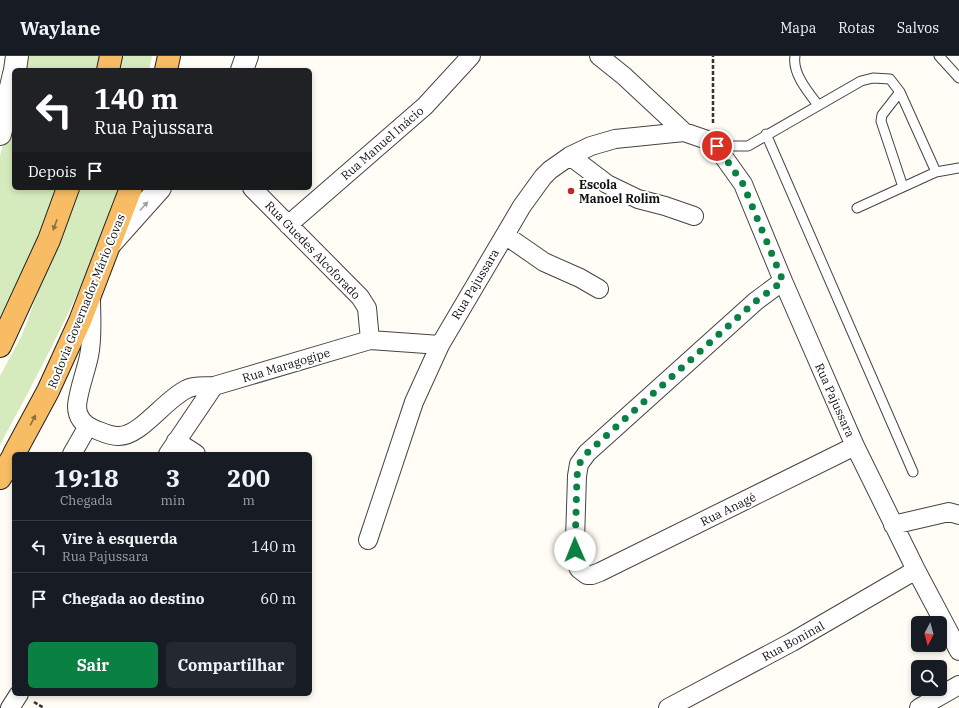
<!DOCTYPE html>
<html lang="pt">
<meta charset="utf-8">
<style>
body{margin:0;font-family:"IBM Plex Serif",serif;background:#242831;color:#f1f3f6;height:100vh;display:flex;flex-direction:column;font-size:15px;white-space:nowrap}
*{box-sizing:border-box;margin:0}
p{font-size:13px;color:#9ea1a6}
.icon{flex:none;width:22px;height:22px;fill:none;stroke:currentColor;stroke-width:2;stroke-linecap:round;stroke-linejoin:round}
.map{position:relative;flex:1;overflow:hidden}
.side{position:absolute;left:12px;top:396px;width:300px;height:244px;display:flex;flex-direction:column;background:#171b24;border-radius:6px;box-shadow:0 2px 6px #0003}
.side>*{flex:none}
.top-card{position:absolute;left:12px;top:12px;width:300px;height:122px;border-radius:6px;box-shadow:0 2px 6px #0003;background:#202124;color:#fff;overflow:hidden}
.needle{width:26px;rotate:186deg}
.controls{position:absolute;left:911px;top:560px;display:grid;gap:8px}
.controls a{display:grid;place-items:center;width:36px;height:36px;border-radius:6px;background:#171b24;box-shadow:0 2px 6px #0003;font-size:20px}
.pin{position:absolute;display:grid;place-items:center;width:34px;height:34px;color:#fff;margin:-17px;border:2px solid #fff;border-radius:50%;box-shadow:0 1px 4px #0007}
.me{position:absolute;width:44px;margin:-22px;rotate:359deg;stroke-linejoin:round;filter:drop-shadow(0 0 3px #0008)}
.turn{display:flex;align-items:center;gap:14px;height:84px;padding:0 16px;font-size:18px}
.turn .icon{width:52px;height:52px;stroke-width:2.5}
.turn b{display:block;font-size:28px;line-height:34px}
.then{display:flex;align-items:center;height:38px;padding:0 16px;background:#0003;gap:8px;font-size:15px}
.eta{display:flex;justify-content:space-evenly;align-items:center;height:68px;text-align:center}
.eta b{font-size:24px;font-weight:800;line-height:28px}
.action{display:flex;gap:8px;margin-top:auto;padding:8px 16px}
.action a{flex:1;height:46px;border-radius:6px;background:#0b8043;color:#fff;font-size:16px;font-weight:800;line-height:46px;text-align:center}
.action a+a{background:#242831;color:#f1f3f6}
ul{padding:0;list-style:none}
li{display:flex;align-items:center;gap:12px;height:52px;padding:0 16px;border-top:1px solid #363941}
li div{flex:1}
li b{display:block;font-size:15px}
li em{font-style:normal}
header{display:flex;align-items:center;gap:24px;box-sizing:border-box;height:56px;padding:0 20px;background:#171b24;border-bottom:1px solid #363941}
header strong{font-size:19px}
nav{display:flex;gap:22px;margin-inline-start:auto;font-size:14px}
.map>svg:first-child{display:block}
.green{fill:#d5ebbd}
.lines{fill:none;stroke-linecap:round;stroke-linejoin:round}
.service-casing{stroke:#444;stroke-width:11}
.minor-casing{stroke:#444;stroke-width:20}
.tertiary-casing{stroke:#444;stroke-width:24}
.trunk-casing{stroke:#222;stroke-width:24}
.path{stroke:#333;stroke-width:2.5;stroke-dasharray:4 2;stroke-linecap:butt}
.service{stroke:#fff;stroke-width:9}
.minor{stroke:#fff;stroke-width:18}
.tertiary{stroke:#fff;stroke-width:22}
.trunk{stroke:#f7bc64;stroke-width:22}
.oneway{fill:#a0a0a0}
.oneway2{fill:#906f3f}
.route{stroke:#0b8043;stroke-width:7;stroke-dasharray:0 12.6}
.poi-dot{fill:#c4262e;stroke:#fff;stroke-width:1.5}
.labels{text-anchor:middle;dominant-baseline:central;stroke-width:4;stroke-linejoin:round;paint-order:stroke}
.street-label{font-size:12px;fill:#111;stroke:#fff}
.poi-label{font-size:12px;font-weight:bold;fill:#111;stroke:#fff;text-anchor:start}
</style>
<header>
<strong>Waylane</strong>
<nav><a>Mapa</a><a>Rotas</a><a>Salvos</a></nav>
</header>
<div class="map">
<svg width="959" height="652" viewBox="0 0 959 652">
<rect width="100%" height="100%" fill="#fffdf5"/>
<!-- green -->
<path class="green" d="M 26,0 L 104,0 L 100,14 L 22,14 Z
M 119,0 L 152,0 L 149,14 L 116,14 Z
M 14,47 L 14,132 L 61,132 L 0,277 L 0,100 Z
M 77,132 L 120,132 C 114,157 103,180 93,203 C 65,267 33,328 0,389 L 0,320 L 22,279 Z"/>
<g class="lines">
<!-- service casing -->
<g class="service-casing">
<path id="service" d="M 795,0 C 792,17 808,36 818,49
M 939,0 L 959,22
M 900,36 L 882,59 L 881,65 L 903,131
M 766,78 L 913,416
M 717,90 L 748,90 L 861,25 L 873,22 L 890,23 L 900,36 L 936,116 L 857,152
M 936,116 L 959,112"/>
</g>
<!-- minor casing -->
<g class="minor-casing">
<path id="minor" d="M 599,0 L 624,20 L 684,76 L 713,86 L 743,128 L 783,225 L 855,390 L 916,514 L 959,595
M 570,100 L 607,128 L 638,143 L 665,150 L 694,160
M 252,132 L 360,241 L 367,252 L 370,284
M 288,169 L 425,50 L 471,0
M 505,179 L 544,206 L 580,222 L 599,233
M 783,225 L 756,245 L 587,397 L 579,408 L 577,420 L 575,484 L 575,503 L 579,513 L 587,519 L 592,519 L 600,516 L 855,390
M 91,242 C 91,261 93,281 89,300 C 86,315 78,335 77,350 C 77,362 84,369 94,373 C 102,376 109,380 118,380 C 140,381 165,343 187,333 C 194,329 206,331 214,330 L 370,284 L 440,289
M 176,385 L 196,398
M 72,398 L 88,370
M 168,398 L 214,330
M 893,469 L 949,456 L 959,459
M 368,484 L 414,346 L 440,289 L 522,150 L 543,121 L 550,114 L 570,100 L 591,90 L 615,83 L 684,76
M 10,652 L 19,638
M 668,652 L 792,586 L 916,514
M 919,652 L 959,629"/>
</g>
<!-- tertiary casing -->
<g class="tertiary-casing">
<path id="tertiary" d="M 15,14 L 17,0
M 242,14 L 247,0
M 0,78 L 14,18
M 110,188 L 160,132"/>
</g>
<!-- trunk casing -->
<g class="trunk-casing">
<path id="trunk" d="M 108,14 L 111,0
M 166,14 L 169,0
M 0,290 L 49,184 L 68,132
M 14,398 L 48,335 L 80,265 L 131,132
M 0,422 L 14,399"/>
</g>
<!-- path -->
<path class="path" d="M 713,67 L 713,0
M 34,646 L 44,652"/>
<!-- service -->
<use href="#service" class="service"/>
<!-- minor -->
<use href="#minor" class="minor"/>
<!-- tertiary -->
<use href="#tertiary" class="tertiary"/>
<!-- trunk -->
<use href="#trunk" class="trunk"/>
</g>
<!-- one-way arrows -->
<defs><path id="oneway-solid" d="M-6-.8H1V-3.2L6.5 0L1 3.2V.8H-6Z"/></defs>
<use class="oneway" href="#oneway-solid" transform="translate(144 150) rotate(-48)"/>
<g class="oneway2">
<use href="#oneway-solid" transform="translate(55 169) rotate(110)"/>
<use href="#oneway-solid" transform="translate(33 364) rotate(-62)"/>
</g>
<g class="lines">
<!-- route -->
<path class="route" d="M 575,494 L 577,420 L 579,408 L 587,397 L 756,245 L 783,225 L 743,128 L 717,90"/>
</g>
<!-- markers -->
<circle class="poi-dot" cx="571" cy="135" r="4"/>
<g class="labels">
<!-- street labels -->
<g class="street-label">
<text transform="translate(382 87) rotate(-41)">Rua Manuel Inácio</text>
<text transform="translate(313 194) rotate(46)">Rua Guedes Alcoforado</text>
<text transform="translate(475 228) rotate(-59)">Rua Pajussara</text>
<text transform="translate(86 245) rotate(-68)">Rodovia Governador Mário Covas</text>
<text transform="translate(286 309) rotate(-17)">Rua Maragogipe</text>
<text transform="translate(835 344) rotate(66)">Rua Pajussara</text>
<text transform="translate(728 453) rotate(-26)">Rua Anagé</text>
<text transform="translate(793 585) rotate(-29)">Rua Boninal</text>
</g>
<!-- poi labels -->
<g class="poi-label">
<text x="579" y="128">Escola<tspan x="579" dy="14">Manoel Rolim</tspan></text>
</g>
</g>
</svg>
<div class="controls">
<a><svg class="needle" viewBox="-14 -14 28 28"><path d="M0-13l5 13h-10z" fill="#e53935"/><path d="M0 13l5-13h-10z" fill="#9ea1a6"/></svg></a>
<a><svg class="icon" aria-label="search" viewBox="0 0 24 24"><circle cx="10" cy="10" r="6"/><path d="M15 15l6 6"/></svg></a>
</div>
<div class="pin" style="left:717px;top:90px;background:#d93025"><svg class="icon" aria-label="arrive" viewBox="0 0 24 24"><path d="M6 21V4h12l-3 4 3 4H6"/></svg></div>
<svg class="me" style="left:575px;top:494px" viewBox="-20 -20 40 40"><circle r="19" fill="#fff"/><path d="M0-13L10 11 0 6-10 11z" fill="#0b8043"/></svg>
<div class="top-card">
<div class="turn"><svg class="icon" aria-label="left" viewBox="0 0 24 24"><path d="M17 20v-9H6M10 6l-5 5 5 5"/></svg><div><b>140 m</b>Rua Pajussara</div></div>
<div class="then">Depois<svg class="icon" aria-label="arrive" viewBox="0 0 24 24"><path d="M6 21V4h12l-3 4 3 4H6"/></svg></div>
</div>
<section class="side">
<div class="eta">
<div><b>19:18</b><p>Chegada</p></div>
<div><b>3</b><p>min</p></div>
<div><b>200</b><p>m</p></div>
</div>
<ul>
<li><svg class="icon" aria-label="left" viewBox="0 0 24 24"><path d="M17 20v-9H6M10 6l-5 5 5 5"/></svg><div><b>Vire à esquerda</b><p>Rua Pajussara</p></div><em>140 m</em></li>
<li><svg class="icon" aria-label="arrive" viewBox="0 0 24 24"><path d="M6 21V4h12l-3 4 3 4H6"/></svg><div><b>Chegada ao destino</b></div><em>60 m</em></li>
</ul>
<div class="action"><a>Sair</a><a>Compartilhar</a></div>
</section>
</div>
